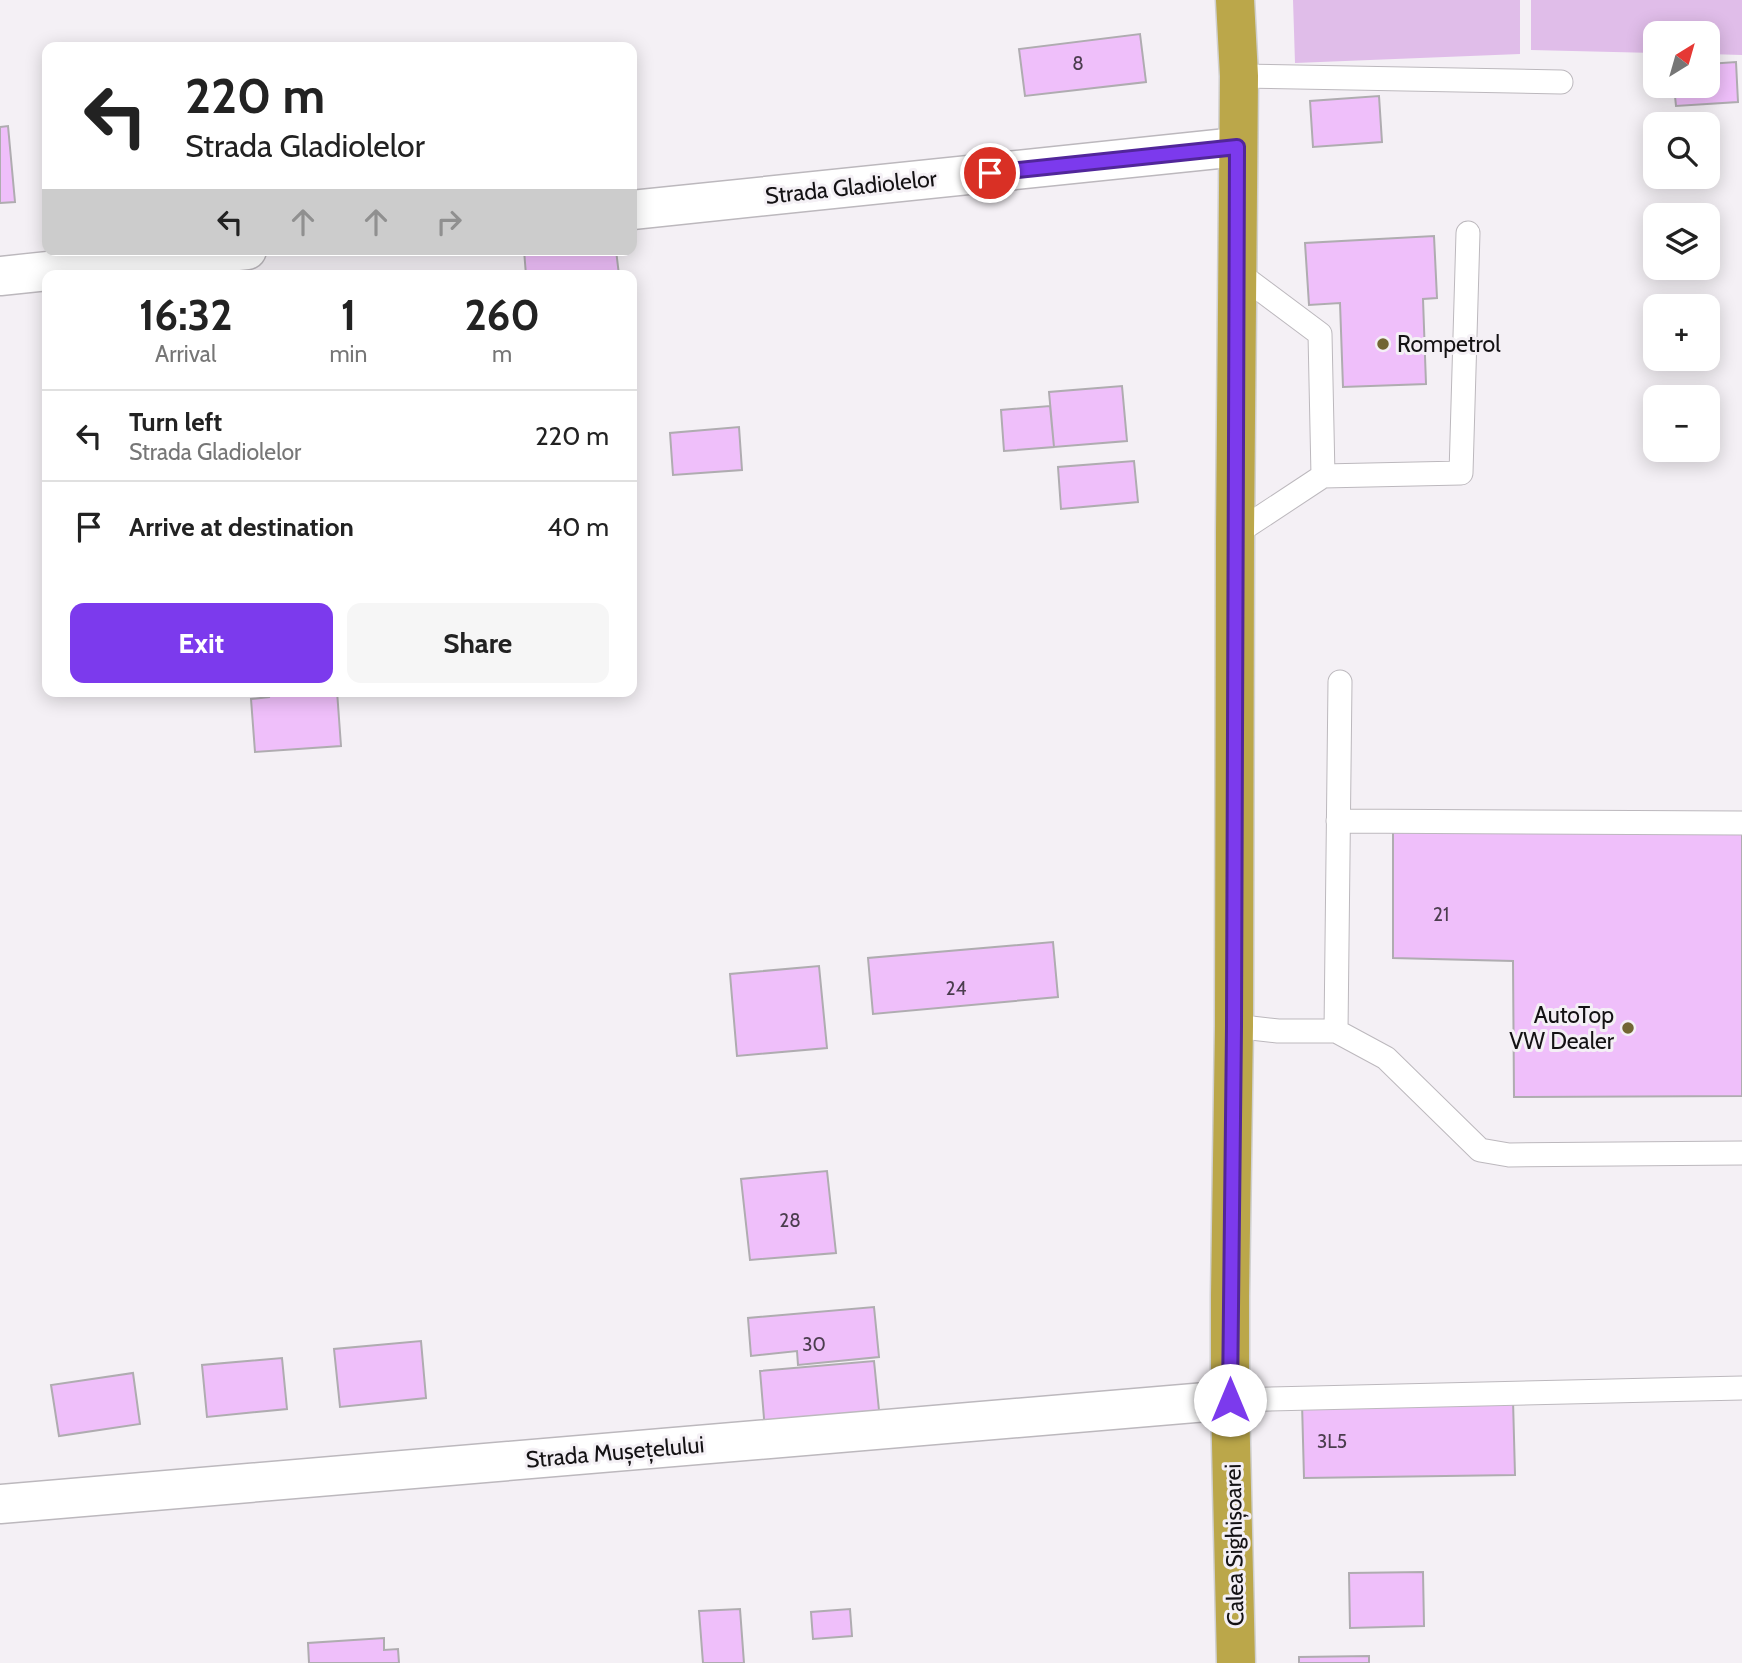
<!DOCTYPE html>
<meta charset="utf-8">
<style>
body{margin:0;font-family:Cabin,sans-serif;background:#f6f6f6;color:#222;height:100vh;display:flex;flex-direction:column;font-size:26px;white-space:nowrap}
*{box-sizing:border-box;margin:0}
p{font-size:23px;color:#767676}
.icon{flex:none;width:38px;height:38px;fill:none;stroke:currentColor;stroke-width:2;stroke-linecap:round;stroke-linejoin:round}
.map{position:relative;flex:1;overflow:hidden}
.drawer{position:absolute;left:42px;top:270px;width:595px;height:427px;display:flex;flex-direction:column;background:#fff;border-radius:14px;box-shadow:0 4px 18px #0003}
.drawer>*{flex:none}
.guide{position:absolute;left:42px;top:42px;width:595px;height:214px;border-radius:14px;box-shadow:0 4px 18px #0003;background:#fff;color:#222;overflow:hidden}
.needle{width:46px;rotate:37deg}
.fabs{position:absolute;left:1643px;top:21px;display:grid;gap:14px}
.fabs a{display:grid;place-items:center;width:77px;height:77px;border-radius:14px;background:#fff;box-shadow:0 4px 18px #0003;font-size:35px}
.pin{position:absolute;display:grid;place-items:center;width:60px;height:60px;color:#fff;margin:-30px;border:4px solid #fff;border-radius:50%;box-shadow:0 2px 7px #0007}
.me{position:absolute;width:77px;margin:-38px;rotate:0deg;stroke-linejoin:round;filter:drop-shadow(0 0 5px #0008)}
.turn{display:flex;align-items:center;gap:24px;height:147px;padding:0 28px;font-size:32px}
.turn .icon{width:91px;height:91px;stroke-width:2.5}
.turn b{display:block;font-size:49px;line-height:60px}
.lanes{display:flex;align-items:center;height:66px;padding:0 28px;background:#0003;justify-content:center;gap:35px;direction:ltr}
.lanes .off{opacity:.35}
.eta{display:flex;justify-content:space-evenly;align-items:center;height:119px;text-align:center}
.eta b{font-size:42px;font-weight:700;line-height:49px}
.cta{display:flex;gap:14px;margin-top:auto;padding:14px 28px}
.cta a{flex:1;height:80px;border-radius:14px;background:#7c3aed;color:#fff;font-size:28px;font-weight:700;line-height:80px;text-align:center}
.cta a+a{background:#f6f6f6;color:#222}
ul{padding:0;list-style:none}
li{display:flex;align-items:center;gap:21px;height:91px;padding:0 28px;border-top:2px solid #e0e0e0}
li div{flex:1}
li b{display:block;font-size:26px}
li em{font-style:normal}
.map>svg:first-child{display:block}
.green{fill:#e0bde9}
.building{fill:#efbffa;stroke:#afacb0;stroke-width:2}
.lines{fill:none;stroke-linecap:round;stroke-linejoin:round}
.lane-casing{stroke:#bcb8bd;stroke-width:25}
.street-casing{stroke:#bcb8bd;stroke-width:41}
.highway-casing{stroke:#d0d0d0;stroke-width:41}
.lane{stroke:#fff;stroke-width:23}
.street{stroke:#fff;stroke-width:38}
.highway{stroke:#bba74a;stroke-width:38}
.route-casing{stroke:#51269a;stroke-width:18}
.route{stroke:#7c3aed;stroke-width:12}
.poi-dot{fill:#726633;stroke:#f4f0f5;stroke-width:2.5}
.labels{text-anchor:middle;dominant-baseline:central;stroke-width:6;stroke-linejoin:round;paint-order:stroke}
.number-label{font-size:19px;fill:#4b3d4e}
.street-label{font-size:23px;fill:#141214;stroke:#f4f0f5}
.poi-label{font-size:23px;fill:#141214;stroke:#f4f0f5;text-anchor:start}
</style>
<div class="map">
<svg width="1742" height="1663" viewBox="0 0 1742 1663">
<rect width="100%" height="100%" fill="#f4f0f5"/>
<!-- green -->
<path class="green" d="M 1293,0 L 1520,0 L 1520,54 L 1295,63 Z
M 1531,0 L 1742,0 L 1742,55 L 1708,54 L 1708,33 L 1656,33 L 1655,53 L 1531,50 Z"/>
<!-- building -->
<path class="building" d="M 1140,34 L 1146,82 L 1025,96 L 1019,49 Z
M 1736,62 L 1738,102 L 1676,106 L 1674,86 L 1708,86 L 1708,64 Z
M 1379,96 L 1382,142 L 1313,147 L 1310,101 Z
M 8,126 L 15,202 L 0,203 L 0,127 Z
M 1434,236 L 1437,298 L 1423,299 L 1426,384 L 1343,387 L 1340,303 L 1309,305 L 1305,243 Z
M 524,250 L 616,250 L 619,275 L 526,275 Z
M 1122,386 L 1127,441 L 1054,447 L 1049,392 Z
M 1050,406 L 1054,447 L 1004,451 L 1001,410 Z
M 739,427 L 742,470 L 673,475 L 670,433 Z
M 1134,461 L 1138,502 L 1061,509 L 1058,467 Z
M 268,691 L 337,691 L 341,746 L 255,752 L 251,699 L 269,697 Z
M 1742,830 L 1742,1096 L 1514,1097 L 1513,961 L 1393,958 L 1393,832 Z
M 1053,942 L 1058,997 L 873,1014 L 868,958 Z
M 819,966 L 827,1048 L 737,1056 L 730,974 Z
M 827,1171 L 836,1253 L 750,1260 L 741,1179 Z
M 874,1307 L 879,1357 L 798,1365 L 797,1351 L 751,1356 L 748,1318 Z
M 421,1341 L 426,1398 L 340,1407 L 334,1349 Z
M 282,1358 L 287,1409 L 207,1417 L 202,1365 Z
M 874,1361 L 880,1420 L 765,1430 L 760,1371 Z
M 133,1373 L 140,1424 L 59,1436 L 51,1385 Z
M 1513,1400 L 1515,1475 L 1304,1478 L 1302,1403 Z
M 1423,1572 L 1424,1626 L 1350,1628 L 1349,1573 Z
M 740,1609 L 744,1663 L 703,1663 L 699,1611 Z
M 850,1609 L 852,1636 L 813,1639 L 811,1612 Z
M 384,1638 L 384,1650 L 398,1649 L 399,1663 L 309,1663 L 308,1643 Z
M 1369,1656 L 1369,1663 L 1299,1663 L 1299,1657 Z"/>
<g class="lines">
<!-- lane casing -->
<g class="lane-casing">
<path id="lane" d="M 1239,76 L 1561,82
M 1237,272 L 1320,334 L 1323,476
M 1235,534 L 1323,476 L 1461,473 L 1468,233
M 1338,821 L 1742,823
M 1234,1026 L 1278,1031 L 1336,1031 L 1386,1058 L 1480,1150 L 1509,1155 L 1742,1153
M 1336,1031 L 1340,682
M 1230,1400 L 1742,1388"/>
</g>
<!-- street casing -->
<g class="street-casing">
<path id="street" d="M 632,210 L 1237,147
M 0,276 L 247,250
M 0,1504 L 1230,1400"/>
</g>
<!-- highway casing -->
<g class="highway-casing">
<path id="highway" d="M 1235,0 L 1239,76 L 1235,534 L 1234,1026 L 1230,1296 L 1230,1400 L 1236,1663"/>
</g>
<!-- lane -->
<use href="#lane" class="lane"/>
<!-- street -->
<use href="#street" class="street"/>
<!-- highway -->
<use href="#highway" class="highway"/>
</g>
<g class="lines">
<!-- route casing -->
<g class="route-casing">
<path id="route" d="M 990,173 L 1237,147 L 1234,1026 L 1230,1400"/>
</g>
<!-- route -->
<use href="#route" class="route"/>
</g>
<!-- markers -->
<g class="poi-dot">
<circle cx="1383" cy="344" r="7"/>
<circle cx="1628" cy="1028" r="7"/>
</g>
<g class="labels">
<!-- number labels -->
<g class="number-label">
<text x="1078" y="63">8</text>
<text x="1441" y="914">21</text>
<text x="956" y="988">24</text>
<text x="790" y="1220">28</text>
<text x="814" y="1344">30</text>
<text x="1332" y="1441">3L5</text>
</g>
<!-- street labels -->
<g class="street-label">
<text transform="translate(851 187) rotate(-6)">Strada Gladiolelor</text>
<text transform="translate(615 1452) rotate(-5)">Strada Mușețelului</text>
<text transform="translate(1234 1545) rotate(-91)">Calea Sighișoarei</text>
</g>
<!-- poi labels -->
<g class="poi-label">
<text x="1397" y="344">Rompetrol</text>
<text x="1614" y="1015" text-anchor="end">AutoTop<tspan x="1614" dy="26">VW Dealer</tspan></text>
</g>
</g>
</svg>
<div class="fabs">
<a><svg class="needle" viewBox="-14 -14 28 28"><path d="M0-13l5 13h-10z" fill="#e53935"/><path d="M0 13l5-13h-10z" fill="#767676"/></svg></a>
<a><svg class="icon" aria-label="search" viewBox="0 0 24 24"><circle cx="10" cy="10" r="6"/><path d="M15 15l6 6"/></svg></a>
<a><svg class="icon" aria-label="layers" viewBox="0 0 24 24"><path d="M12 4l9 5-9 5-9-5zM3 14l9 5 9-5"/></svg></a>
<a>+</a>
<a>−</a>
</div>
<div class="pin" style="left:990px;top:173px;background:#d93025"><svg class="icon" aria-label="arrive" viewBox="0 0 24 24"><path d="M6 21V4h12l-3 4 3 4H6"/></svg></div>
<svg class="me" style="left:1230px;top:1400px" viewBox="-20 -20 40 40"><circle r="19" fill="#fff"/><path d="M0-13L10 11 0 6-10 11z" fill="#7c3aed"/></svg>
<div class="guide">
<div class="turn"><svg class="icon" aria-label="left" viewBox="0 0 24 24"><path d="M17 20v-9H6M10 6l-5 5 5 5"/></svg><div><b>220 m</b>Strada Gladiolelor</div></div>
<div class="lanes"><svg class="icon" aria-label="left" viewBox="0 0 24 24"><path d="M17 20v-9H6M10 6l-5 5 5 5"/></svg><svg class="icon off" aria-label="ahead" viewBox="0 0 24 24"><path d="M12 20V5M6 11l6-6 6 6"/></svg><svg class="icon off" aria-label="ahead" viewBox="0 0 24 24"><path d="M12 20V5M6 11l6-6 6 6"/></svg><svg class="icon off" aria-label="right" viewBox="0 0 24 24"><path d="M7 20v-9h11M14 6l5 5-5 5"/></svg></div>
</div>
<section class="drawer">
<div class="eta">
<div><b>16:32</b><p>Arrival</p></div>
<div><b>1</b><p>min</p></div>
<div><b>260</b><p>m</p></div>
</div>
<ul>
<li><svg class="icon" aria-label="left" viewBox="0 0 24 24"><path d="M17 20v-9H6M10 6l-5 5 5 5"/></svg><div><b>Turn left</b><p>Strada Gladiolelor</p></div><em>220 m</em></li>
<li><svg class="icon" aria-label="arrive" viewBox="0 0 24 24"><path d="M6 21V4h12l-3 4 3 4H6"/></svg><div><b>Arrive at destination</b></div><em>40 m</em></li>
</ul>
<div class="cta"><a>Exit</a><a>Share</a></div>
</section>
</div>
